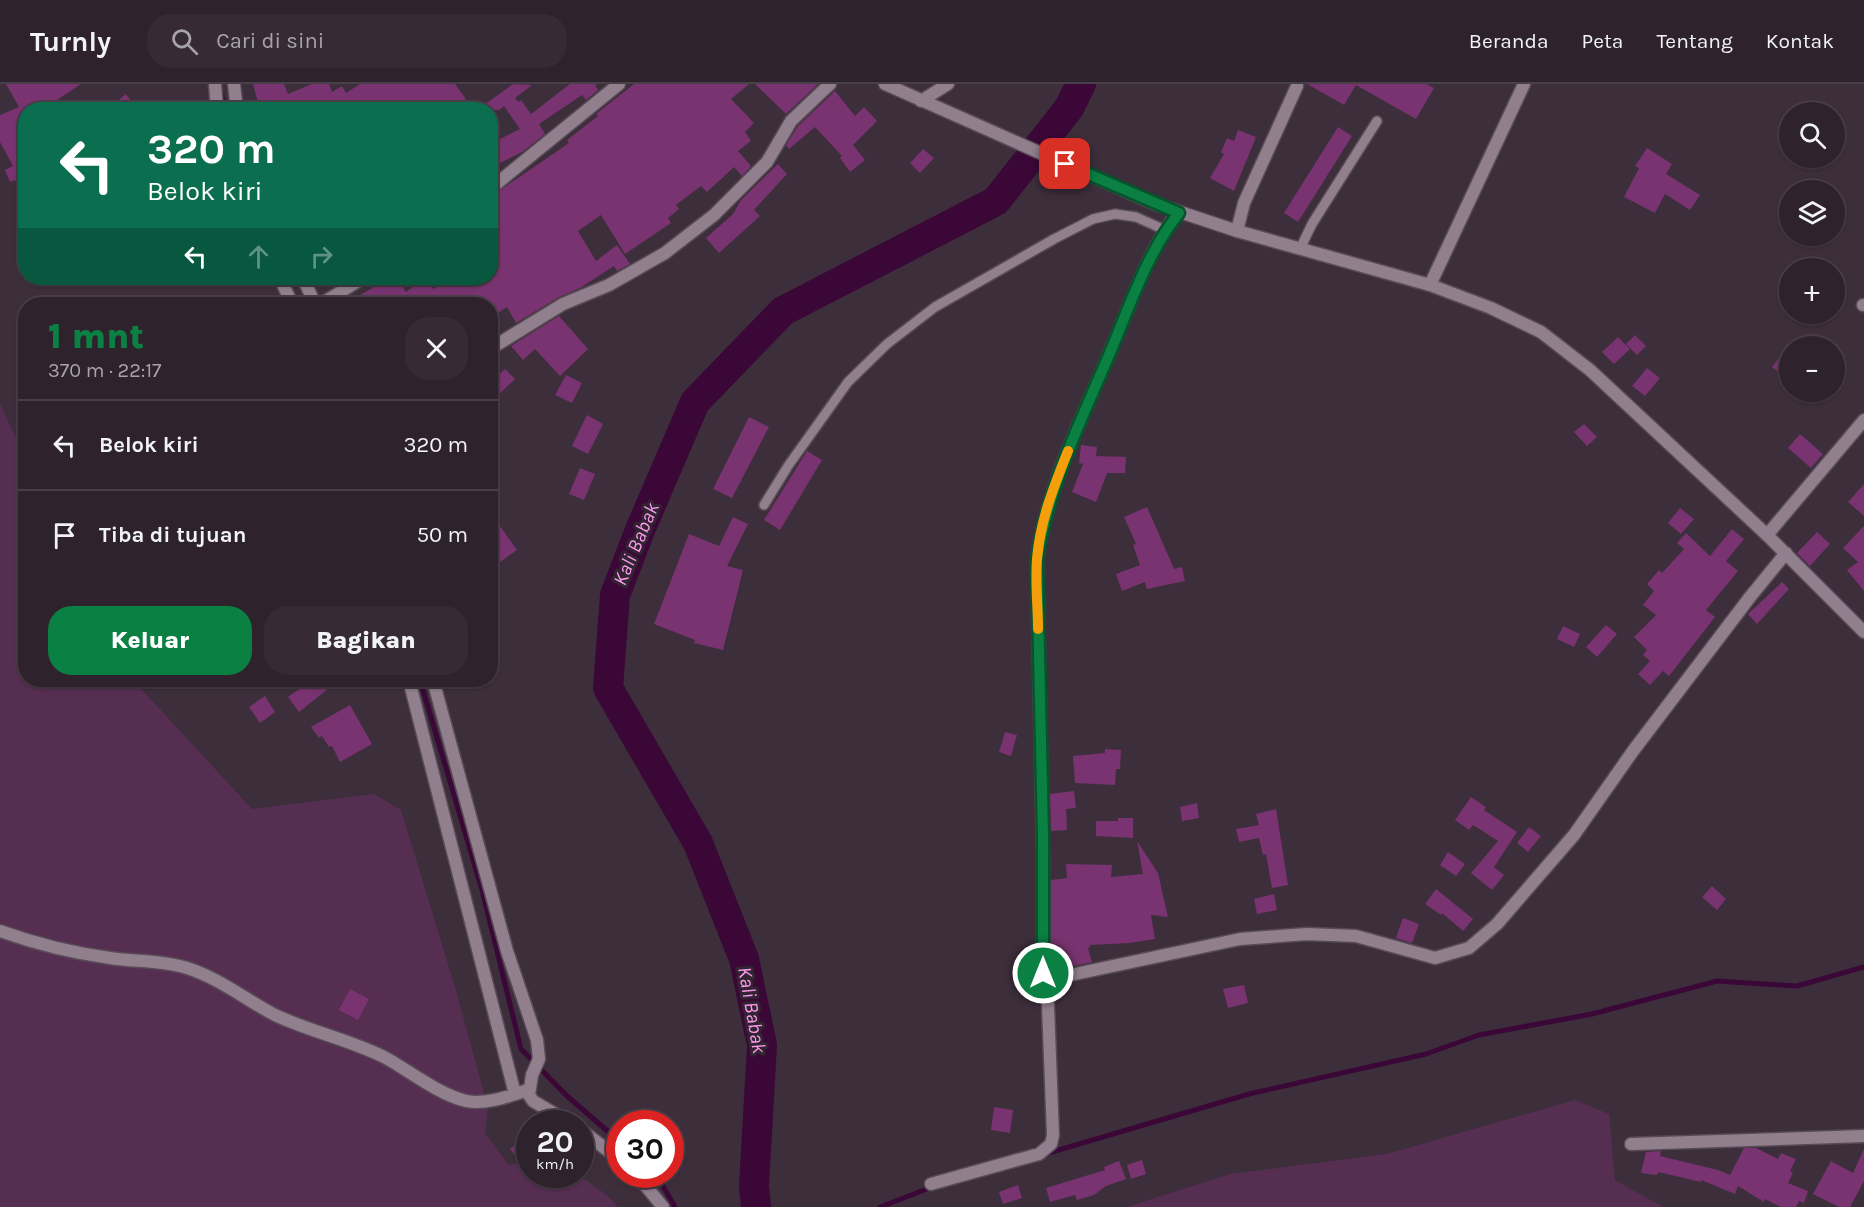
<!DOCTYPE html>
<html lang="id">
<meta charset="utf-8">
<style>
body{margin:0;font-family:Karla,sans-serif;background:#362a34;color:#f1f3f6;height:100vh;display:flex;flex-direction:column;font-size:22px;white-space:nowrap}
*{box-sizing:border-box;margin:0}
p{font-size:20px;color:#a7a4a9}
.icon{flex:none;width:33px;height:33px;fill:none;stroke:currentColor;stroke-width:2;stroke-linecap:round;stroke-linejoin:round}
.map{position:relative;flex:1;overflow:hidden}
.details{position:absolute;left:18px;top:213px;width:480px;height:390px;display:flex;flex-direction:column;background:#2e222c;border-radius:24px;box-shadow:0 2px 4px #0004,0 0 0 2px #493f48}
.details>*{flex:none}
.top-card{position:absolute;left:18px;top:18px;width:480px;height:183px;border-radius:24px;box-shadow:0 2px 4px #0004,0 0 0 2px #493f48;background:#0b6e4f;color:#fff;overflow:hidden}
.buttons{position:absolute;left:1779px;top:18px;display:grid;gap:12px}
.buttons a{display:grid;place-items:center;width:66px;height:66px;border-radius:50%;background:#2e222c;box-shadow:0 2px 4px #0004,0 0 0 2px #493f48;font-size:30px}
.speed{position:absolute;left:516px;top:1026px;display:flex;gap:12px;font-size:30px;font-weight:700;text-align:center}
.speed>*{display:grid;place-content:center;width:78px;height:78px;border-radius:50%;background:#2e222c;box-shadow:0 2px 4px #0004,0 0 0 2px #493f48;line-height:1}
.speed small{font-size:15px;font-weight:400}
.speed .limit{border:9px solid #d22;background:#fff;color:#111}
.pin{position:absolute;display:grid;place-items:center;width:51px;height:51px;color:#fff;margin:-26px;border-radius:12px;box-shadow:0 3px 9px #0006}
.me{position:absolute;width:66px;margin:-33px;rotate:0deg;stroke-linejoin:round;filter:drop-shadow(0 0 4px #0008)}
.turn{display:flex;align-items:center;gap:21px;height:126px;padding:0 30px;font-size:27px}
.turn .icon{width:78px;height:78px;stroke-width:2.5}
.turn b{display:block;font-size:42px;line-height:51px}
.lanes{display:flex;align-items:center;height:57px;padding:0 30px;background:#0003;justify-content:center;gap:30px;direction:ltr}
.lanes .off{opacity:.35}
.round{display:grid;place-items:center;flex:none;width:63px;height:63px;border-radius:24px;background:#362a34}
.overview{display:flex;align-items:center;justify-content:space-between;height:102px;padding:0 30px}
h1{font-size:36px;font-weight:800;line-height:45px;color:#0b8043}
.action{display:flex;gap:12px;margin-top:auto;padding:12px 30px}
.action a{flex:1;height:69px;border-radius:24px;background:#0b8043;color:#fff;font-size:24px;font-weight:800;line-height:69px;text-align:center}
.action a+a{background:#362a34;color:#f1f3f6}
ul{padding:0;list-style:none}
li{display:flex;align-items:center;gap:18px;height:90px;padding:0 30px;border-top:2px solid #493f48}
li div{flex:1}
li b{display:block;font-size:22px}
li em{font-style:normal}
header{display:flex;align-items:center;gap:36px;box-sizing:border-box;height:84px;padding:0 30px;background:#2e222c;border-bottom:2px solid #493f48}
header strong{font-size:28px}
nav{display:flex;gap:33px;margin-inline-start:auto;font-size:21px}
.search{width:420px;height:54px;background:#362a34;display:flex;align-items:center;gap:15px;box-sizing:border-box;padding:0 21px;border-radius:24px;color:#a7a4a9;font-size:22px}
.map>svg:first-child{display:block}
.green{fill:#562e51}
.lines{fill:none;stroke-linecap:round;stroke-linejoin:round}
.stream{stroke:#3b0737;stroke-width:5}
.river{stroke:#3b0737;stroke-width:30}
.building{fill:#783370}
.service-casing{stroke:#584b56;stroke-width:12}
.minor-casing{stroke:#584b56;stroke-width:15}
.tertiary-casing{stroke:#584b56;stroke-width:15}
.service{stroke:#917f8e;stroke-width:9}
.minor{stroke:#917f8e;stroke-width:12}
.tertiary{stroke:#917f8e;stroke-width:12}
.route-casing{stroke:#07532c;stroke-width:15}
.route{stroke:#0b8043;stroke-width:10}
.slow{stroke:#f59e0b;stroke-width:10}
.labels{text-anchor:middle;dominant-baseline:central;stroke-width:6;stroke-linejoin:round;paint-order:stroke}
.water-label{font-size:20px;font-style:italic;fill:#fb9aee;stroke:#332431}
</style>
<header>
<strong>Turnly</strong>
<div class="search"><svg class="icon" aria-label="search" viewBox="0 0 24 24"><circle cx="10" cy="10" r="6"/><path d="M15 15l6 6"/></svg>Cari di sini</div>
<nav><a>Beranda</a><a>Peta</a><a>Tentang</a><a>Kontak</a></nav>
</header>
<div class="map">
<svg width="1864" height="1123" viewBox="0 0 1864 1123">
<rect width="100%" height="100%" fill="#3d2e3b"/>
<!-- green -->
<path class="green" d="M 0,320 L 25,373 L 26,596 L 133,596 L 252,725 L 374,710 L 401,726 L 455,903 L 488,1024 L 485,1049 L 509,1081 L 529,1078 L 530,1090 L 578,1091 L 607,1111 L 618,1123 L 0,1123 Z
M 1575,1016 L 1609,1030 L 1615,1096 L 1663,1123 L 1127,1123 L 1230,1090 L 1387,1070 Z"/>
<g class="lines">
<!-- stream -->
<path class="stream" d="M 220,7 L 226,26
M 420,596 L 482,806 L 521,965 L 566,1011 L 620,1058
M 1045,1070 L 1249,1010 L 1426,970 L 1479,951 L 1592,930 L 1717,897 L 1797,902 L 1864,883
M 656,1090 L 675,1123
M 880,1123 L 932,1103"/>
<!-- river -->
<path class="river" d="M 756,1123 L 754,1102 L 762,961 L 744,875 L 698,759 L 608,604 L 615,511 L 640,446 L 695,318 L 783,227 L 996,117 L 1069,24 L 1081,0"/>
</g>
<!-- building -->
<path class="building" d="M 6,0 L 81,0 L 42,26 L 26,26 L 26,118 L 24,119 L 15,96 L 10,98 L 5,86 L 13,82 L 0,58 L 0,31 L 19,23 Z
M 253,0 L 284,0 L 288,10 L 312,0 L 329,0 L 332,8 L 342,2 L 346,9 L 360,0 L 455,0 L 466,15 L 449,26 L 260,26 Z
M 513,0 L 532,1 L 515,14 L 518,18 L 521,16 L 531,30 L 570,0 L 597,0 L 595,1 L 598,6 L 586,16 L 582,11 L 539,40 L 545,50 L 522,68 L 490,84 L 490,60 L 520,45 L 504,22 L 499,26 L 477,26 Z
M 634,0 L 749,0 L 731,15 L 754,39 L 745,48 L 751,57 L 738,67 L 751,82 L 742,92 L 734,83 L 707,108 L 701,102 L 676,121 L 679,125 L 668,134 L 671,139 L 625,170 L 601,131 L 578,147 L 596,177 L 617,161 L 630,180 L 617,187 L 614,182 L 580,204 L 559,213 L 516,239 L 507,223 L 493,232 L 490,220 L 345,220 L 389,194 L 397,194 L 406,208 L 424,194 L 433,205 L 453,194 L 490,194 L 490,113 L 569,59 L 567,56 L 598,32 L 596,30 Z
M 755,0 L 818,0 L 786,30 Z
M 1307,0 L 1426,0 L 1434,4 L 1416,35 L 1356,1 L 1344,21 Z
M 835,7 L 855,32 L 864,23 L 877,37 L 853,61 L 865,76 L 850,88 L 840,74 L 842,72 L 815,43 L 789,65 L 786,61 L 798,42 Z
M 126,10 L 137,26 L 106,26 Z
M 1338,43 L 1352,52 L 1298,138 L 1284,129 Z
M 1238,46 L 1256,53 L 1234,107 L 1210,94 L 1224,70 L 1221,68 L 1227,54 L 1234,57 Z
M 1647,64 L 1672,80 L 1666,90 L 1700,111 L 1690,126 L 1665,110 L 1655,129 L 1624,113 L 1639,84 L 1635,82 Z
M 923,65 L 934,74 L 920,89 L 910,79 Z
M 778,80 L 787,90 L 754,126 L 760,132 L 719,169 L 706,154 L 733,130 L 741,116 Z
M 559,232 L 588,265 L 560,292 L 535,265 L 523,276 L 511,262 Z
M 1635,251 L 1646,262 L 1637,271 L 1626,260 Z
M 1618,253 L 1630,265 L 1614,280 L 1602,268 Z
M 1790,260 L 1790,297 L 1772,283 Z
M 1647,284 L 1660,294 L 1645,312 L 1632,302 Z
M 505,285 L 515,295 L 490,319 L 490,299 Z
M 566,291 L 582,299 L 572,319 L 555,311 Z
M 587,331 L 603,340 L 588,370 L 572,362 Z
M 749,333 L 769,343 L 732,414 L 713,405 Z
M 1584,340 L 1597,353 L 1587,362 L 1574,348 Z
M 1800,350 L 1823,370 L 1811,384 L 1788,364 Z
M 1081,361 L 1097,363 L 1096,372 L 1126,373 L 1125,389 L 1107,389 L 1096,418 L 1072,408 L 1083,380 L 1079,379 Z
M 807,367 L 822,376 L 780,446 L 764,436 Z
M 580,384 L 595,390 L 584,416 L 569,410 Z
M 1864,400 L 1864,432 L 1848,418 Z
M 1147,423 L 1174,485 L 1182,483 L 1185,497 L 1147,505 L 1145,498 L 1122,507 L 1116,490 L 1140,481 L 1133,461 L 1136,460 L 1124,433 Z
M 1680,424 L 1694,435 L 1681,450 L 1668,439 Z
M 490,428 L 517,466 L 490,485 Z
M 733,433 L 748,440 L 727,482 L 743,486 L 723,566 L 694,559 L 695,556 L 654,540 L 689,450 L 719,462 Z
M 1864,442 L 1864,507 L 1847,486 L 1858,478 L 1843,464 Z
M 1732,445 L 1744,455 L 1726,477 L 1738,487 L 1706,526 L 1715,533 L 1669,592 L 1663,587 L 1650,601 L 1638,590 L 1650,577 L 1643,571 L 1647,566 L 1634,553 L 1656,531 L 1643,521 L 1654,507 L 1647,500 L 1659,486 L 1662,489 L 1684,465 L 1677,459 L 1686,449 L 1710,472 Z
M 1817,448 L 1830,460 L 1810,482 L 1797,469 Z
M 1782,498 L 1789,505 L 1757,540 L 1748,530 Z
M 1606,541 L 1617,550 L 1597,573 L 1586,563 Z
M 1563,542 L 1580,550 L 1574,563 L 1557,555 Z
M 312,596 L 339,596 L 299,628 L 288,613 Z
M 265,612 L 275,628 L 260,639 L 249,623 Z
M 350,621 L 372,660 L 340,678 L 332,662 L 329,663 L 322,652 L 319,654 L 311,643 Z
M 1005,648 L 1017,651 L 1011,672 L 999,668 Z
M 1105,665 L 1121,666 L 1120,685 L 1116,685 L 1115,701 L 1075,699 L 1073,672 L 1105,669 Z
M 1074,707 L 1076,724 L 1066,725 L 1067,746 L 1051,747 L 1050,710 Z
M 1471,713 L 1486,723 L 1484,726 L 1517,748 L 1494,783 L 1504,791 L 1492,806 L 1471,789 L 1498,757 L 1473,741 L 1469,746 L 1455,736 Z
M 1197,719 L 1199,734 L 1182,737 L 1180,723 Z
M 1276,725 L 1288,801 L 1272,804 L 1266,770 L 1263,771 L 1259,754 L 1239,758 L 1236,745 L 1259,741 L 1256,730 Z
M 1118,734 L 1133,734 L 1133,754 L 1096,752 L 1096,737 L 1118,737 Z
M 1529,743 L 1541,752 L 1528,768 L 1517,759 Z
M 1137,757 L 1158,789 L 1168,833 L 1151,831 L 1155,855 L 1130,859 L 1090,861 L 1090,863 L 1088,864 L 1092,878 L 1051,887 L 1051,796 L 1067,794 L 1066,780 L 1112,781 L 1111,793 L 1143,790 Z
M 1448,768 L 1465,780 L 1456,792 L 1440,781 Z
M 1712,802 L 1726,815 L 1717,826 L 1702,813 Z
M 1436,805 L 1473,835 L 1463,847 L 1442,829 L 1441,831 L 1425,820 Z
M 1274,810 L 1277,826 L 1257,830 L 1254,815 Z
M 1403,834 L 1419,840 L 1412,859 L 1396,854 Z
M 1244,901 L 1248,919 L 1228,924 L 1223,905 Z
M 350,905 L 369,915 L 358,936 L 339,926 Z
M 994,1023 L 1013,1026 L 1010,1049 L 991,1046 Z
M 530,1050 L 530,1068 L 519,1076 L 510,1065 Z
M 1744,1064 L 1756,1064 L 1778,1075 L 1781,1069 L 1796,1075 L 1790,1087 L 1793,1089 L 1788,1099 L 1808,1107 L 1804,1119 L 1799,1117 L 1796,1123 L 1781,1123 L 1765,1115 L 1764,1118 L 1738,1102 L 1735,1110 L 1701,1096 L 1701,1098 L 1658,1088 L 1657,1091 L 1641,1089 L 1646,1068 L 1661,1067 L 1660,1072 L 1718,1086 L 1730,1091 Z
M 1864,1065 L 1864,1097 L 1850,1123 L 1839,1123 L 1813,1110 L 1831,1077 L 1853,1089 Z
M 1142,1076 L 1146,1090 L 1131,1095 L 1127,1081 Z
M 1119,1077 L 1126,1095 L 1106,1102 L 1094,1111 L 1077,1116 L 1075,1111 L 1050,1118 L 1046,1104 L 1105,1086 L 1104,1083 Z
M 1018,1101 L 1022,1114 L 1003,1120 L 999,1108 Z"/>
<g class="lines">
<!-- service casing -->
<g class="service-casing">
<path id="service" d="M 1300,165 L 1312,140 L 1377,37
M 764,421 L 788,382 L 848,298 L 887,260 L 935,223 L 1054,155 L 1093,135 L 1115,130 L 1136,133 L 1165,146"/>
</g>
<!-- minor casing -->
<g class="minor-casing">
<path id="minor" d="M 215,0 L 217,26
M 234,0 L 237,26
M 921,17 L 948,0
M 490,105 L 619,0
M 1178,128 C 1146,171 1129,224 1108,273 C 1080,339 1047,404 1037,476 L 1043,771 L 1043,889 L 1047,896 L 1240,855 L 1307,850 L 1356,852 L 1435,874 L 1469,864 L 1497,840 L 1574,751 L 1633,667 L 1750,513 L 1786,469
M 1237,147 L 1244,119 L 1297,2
M 280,194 L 292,220
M 303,194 L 315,220
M 1430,201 L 1524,0
M 321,220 L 363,194
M 1863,221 L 1864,221
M 490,265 L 563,220 L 609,201 L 665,169 L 714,131 L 767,78 L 791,37 L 830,0
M 1767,451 L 1864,336
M 409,596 L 515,1010
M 433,596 L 507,867 L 537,956 L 539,975 L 532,991 L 529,1011 L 533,1017 L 572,1040
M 0,847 C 36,860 72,869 110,874 C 136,878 161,876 187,884 C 219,894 246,916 275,931 C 311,948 351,956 386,974 C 411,988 438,1010 466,1017 C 487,1021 509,1012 528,1006
M 580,1045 L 620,1076
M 1631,1060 L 1864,1052
M 636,1090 L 663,1123
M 931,1100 L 1039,1070 L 1051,1060 L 1053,1051 L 1047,896"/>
</g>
<!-- tertiary casing -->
<g class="tertiary-casing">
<path id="tertiary" d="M 885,0 L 1153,119 L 1237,147 L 1430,201 L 1491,224 L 1541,248 L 1590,286 L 1767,451 L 1864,548"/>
</g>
<!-- service -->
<use href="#service" class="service"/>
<!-- minor -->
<use href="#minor" class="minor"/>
<!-- tertiary -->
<use href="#tertiary" class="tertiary"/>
</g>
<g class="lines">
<!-- route casing -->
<g class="route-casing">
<path id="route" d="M 1043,889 L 1043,751 L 1037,476 C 1048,401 1083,333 1112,264 C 1131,218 1148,168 1179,129 L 1065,80"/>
</g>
<!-- route -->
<use href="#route" class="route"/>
<!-- slow -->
<path class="slow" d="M 1038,545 C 1038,522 1035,498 1037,475 C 1040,437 1054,402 1068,367"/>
</g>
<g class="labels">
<!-- water labels -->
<g class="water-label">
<text transform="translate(636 460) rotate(-67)">Kali Babak</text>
<text transform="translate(752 926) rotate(80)">Kali Babak</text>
</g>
</g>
</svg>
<div class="buttons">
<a><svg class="icon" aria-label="search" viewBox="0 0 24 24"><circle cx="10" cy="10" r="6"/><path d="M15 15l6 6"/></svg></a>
<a><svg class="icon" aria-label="layers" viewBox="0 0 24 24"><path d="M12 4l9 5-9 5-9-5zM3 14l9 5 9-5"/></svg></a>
<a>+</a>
<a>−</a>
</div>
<div class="speed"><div>20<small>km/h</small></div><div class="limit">30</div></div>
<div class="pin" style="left:1065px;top:80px;background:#d93025"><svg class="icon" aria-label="arrive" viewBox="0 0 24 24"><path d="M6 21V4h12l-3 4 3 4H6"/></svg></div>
<svg class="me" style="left:1043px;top:889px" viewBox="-20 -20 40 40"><circle r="17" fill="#0b8043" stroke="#fff" stroke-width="3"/><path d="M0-11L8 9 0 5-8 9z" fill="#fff"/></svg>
<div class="top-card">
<div class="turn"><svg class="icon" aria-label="left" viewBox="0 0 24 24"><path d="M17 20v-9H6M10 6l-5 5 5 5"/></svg><div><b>320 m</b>Belok kiri</div></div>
<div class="lanes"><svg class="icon" aria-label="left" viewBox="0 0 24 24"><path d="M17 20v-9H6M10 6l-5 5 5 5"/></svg><svg class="icon off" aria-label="ahead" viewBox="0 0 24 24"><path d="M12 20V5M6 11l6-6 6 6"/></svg><svg class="icon off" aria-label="right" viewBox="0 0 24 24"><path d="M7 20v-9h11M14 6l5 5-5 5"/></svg></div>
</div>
<section class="details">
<div class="overview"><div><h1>1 mnt</h1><p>370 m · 22:17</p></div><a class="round"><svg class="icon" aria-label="close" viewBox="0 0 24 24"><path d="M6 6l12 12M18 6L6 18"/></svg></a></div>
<ul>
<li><svg class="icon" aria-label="left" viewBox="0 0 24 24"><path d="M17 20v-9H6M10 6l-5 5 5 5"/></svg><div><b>Belok kiri</b></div><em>320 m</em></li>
<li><svg class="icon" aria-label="arrive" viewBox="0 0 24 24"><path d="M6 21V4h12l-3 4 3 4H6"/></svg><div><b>Tiba di tujuan</b></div><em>50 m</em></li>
</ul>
<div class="action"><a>Keluar</a><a>Bagikan</a></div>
</section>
</div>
